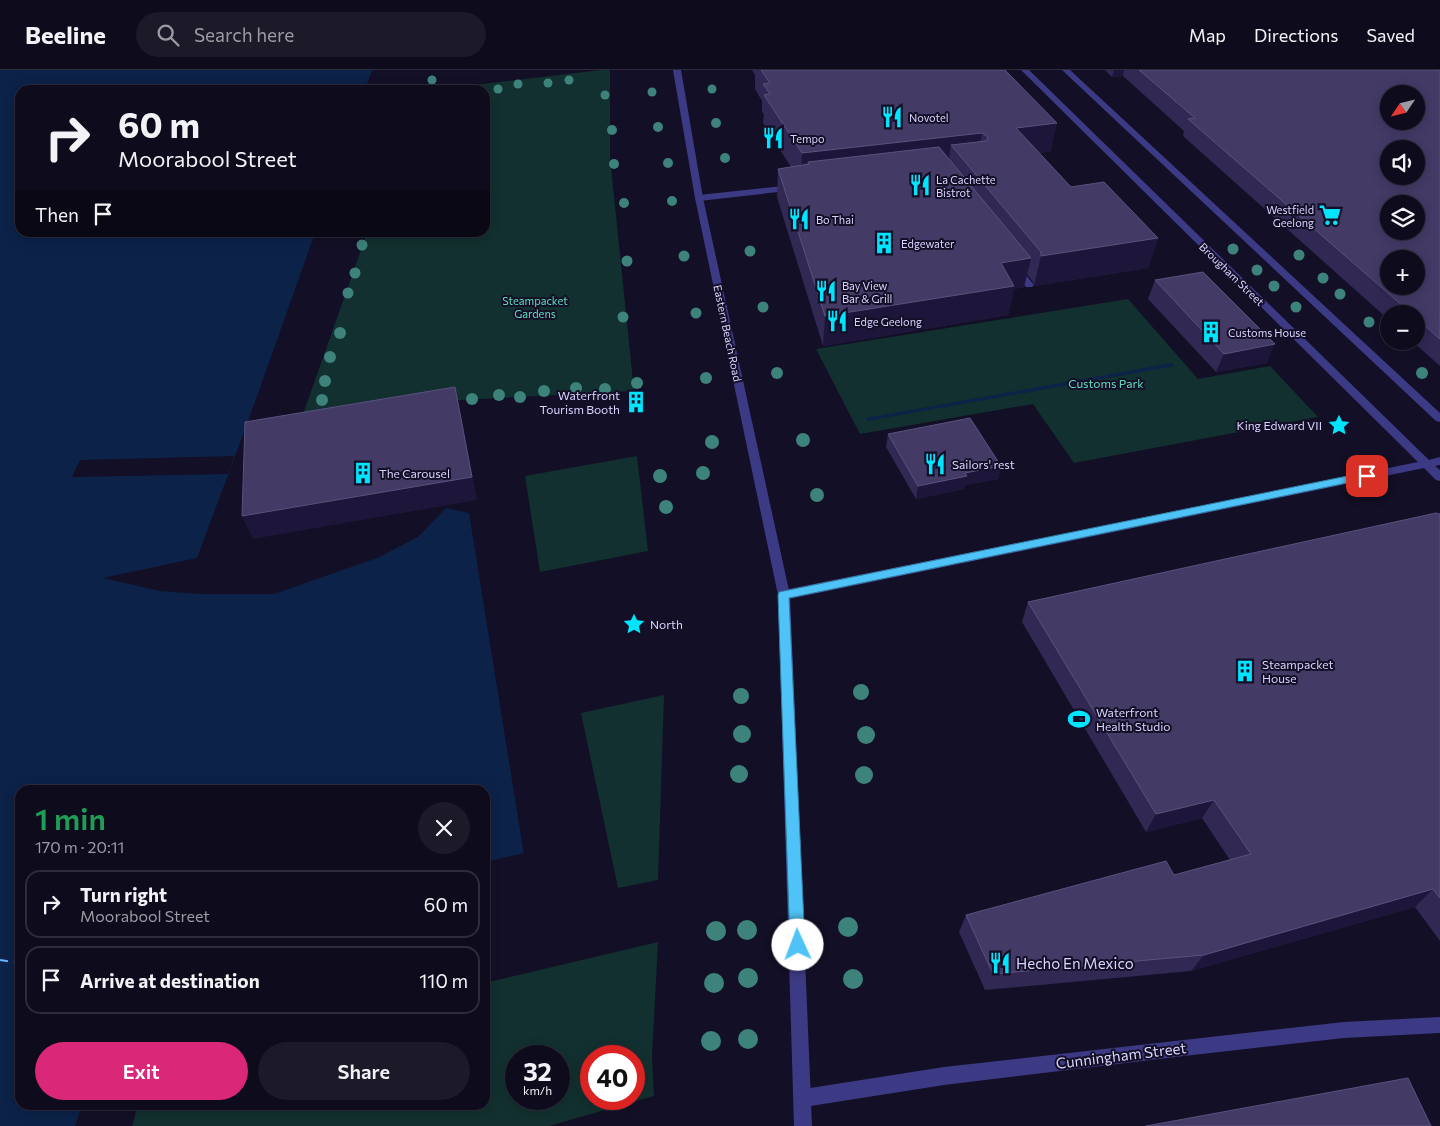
<!DOCTYPE html>
<meta charset="utf-8">
<style>
body{margin:0;font-family:Commissioner,sans-serif;background:#1c1929;color:#f1f3f6;height:100vh;display:flex;flex-direction:column;font-size:19px;white-space:nowrap}
*{box-sizing:border-box;margin:0}
p{font-size:16px;color:#9b9ba3}
.icon{flex:none;width:28px;height:28px;fill:none;stroke:currentColor;stroke-width:2;stroke-linecap:round;stroke-linejoin:round}
.map{position:relative;flex:1;overflow:hidden}
.details{position:absolute;left:15px;top:715px;width:475px;height:325px;display:flex;flex-direction:column;background:#0e0b1c;border-radius:15px;box-shadow:0 2px 12px #0003,0 0 0 1px #2e2b3b}
.details>*{flex:none}
.top-card{position:absolute;left:15px;top:15px;width:475px;height:152px;border-radius:15px;box-shadow:0 2px 12px #0003,0 0 0 1px #2e2b3b;background:#0e0b1c;color:#f1f3f6;overflow:hidden}
.needle{width:32px;rotate:235deg}
.fabs{position:absolute;left:1380px;top:15px;display:grid;gap:10px}
.fabs a{display:grid;place-items:center;width:45px;height:45px;border-radius:50%;background:#0e0b1c;box-shadow:0 2px 12px #0003,0 0 0 1px #2e2b3b;font-size:25px}
.speed{position:absolute;left:505px;top:975px;display:flex;gap:10px;font-size:25px;font-weight:700;text-align:center}
.speed>*{display:grid;place-content:center;width:65px;height:65px;border-radius:50%;background:#0e0b1c;box-shadow:0 2px 12px #0003,0 0 0 1px #2e2b3b;line-height:1}
.speed small{font-size:12px;font-weight:400}
.speed .limit{border:8px solid #d22;background:#fff;color:#111}
.pin{position:absolute;display:grid;place-items:center;width:42px;height:42px;color:#fff;margin:-21px;border-radius:10px;box-shadow:0 2px 8px #0006}
.me{position:absolute;width:55px;margin:-28px;rotate:358deg;stroke-linejoin:round;filter:drop-shadow(0 0 4px #0008)}
.turn{display:flex;align-items:center;gap:18px;height:105px;padding:0 20px;font-size:22px}
.turn .icon{width:65px;height:65px;stroke-width:2.5}
.turn b{display:block;font-size:35px;line-height:42px}
.then{display:flex;align-items:center;height:48px;padding:0 20px;background:#0003;gap:10px;font-size:19px}
.round{display:grid;place-items:center;flex:none;width:52px;height:52px;border-radius:26px;background:#1c1929}
.head{display:flex;align-items:center;justify-content:space-between;height:85px;padding:0 20px}
h1{font-size:30px;font-weight:600;line-height:38px;color:#1e9e55}
.button{display:flex;gap:10px;margin-top:auto;padding:10px 20px}
.button a{flex:1;height:58px;border-radius:30px;background:#db2777;color:#fff;font-size:20px;font-weight:600;line-height:58px;text-align:center}
.button a+a{background:#1c1929;color:#f1f3f6}
ul{padding:0;list-style:none}
li{display:flex;align-items:center;gap:15px;height:68px;margin:0 10px 8px;padding:0 10px;border:2px solid #2e2b3b;border-radius:15px}
li div{flex:1}
li b{display:block;font-size:19px}
li em{font-style:normal}
header{display:flex;align-items:center;gap:30px;box-sizing:border-box;height:70px;padding:0 25px;background:#0e0b1c;border-bottom:1px solid #2e2b3b}
header strong{font-size:24px}
nav{display:flex;gap:28px;margin-inline-start:auto;font-size:18px}
.search{width:350px;height:45px;background:#1c1929;display:flex;align-items:center;gap:12px;box-sizing:border-box;padding:0 18px;border-radius:28px;color:#9b9ba3;font-size:19px}
.map>svg:first-child{display:block}
.green{fill:#12302f;fill-rule:evenodd}
.water{fill:#0c2248}
.pier{fill:#130f26}
.lines{fill:none;stroke-linecap:round;stroke-linejoin:round}
.ferry{stroke:#62b6ff;stroke-width:2;stroke-dasharray:8 6;stroke-linecap:butt}
.service{fill:#3d3a85;fill-rule:evenodd}
.minor{fill:#3d3a85;fill-rule:evenodd}
.tertiary{fill:#3d3a85;fill-rule:evenodd}
.tree{fill:#3d827b}
.wall{fill:#312854}
.shaded-wall{fill:#1d163a}
.building{fill:#433a66;stroke:#5a527e;fill-rule:evenodd}
.route{fill:#4fc3f7;stroke:#337fa1}
.labels{text-anchor:middle;dominant-baseline:central;stroke-width:4;stroke-linejoin:round;paint-order:stroke}
.far-poi-label{font-size:11px;fill:#d9d4ff;stroke:#130f26;text-anchor:start}
.far-street-label{font-size:11px;fill:#d9d4ff;stroke:#130f26}
.far-park-label{font-size:11px;fill:#5fe0c0;stroke:#130f26}
.park-label{font-size:12px;fill:#5fe0c0;stroke:#130f26}
.poi-label{font-size:12px;fill:#d9d4ff;stroke:#130f26;text-anchor:start}
.near-poi-label{font-size:15px;fill:#d9d4ff;stroke:#130f26;text-anchor:start}
.near-street-label{font-size:15px;fill:#d9d4ff;stroke:#130f26}
</style>
<header>
<strong>Beeline</strong>
<div class="search"><svg class="icon" aria-label="search" viewBox="0 0 24 24"><circle cx="10" cy="10" r="6"/><path d="M15 15l6 6"/></svg>Search here</div>
<nav><a>Map</a><a>Directions</a><a>Saved</a></nav>
</header>
<div class="map">
<svg width="1440" height="1056" viewBox="0 0 1440 1056">
<rect width="100%" height="100%" fill="#130f26"/>
<!-- green -->
<path class="green" d="M 601,0 L 610,0 L 610,87 L 634,321 L 460,330 L 302,347 L 367,163 L 485,162 L 485,20 L 431,20 Z
M 1128,229 L 1198,309 L 1270,296 L 1318,347 L 1074,393 L 1033,334 L 860,364 L 816,279 Z
M 637,386 L 648,481 L 540,502 L 525,406 Z
M 664,625 L 658,810 L 618,818 L 581,643 Z
M 658,872 L 652,986 L 654,1026 L 549,1056 L 132,1056 L 138,1035 L 485,1035 L 485,913 ZM 516,986 L 559,986 L 559,1029 L 516,1029 ZM 591,986 L 634,986 L 634,1029 L 591,1029 Z"/>
<!-- water -->
<path class="water" d="M 0,0 L 372,0 L 365,20 L 20,20 L 20,162 L 315,163 L 250,346 L 197,488 L 103,508 L 160,521 L 200,524 L 274,524 L 377,488 L 418,467 L 446,438 L 469,443 L 535,853 L 485,864 L 485,720 L 20,720 L 20,1035 L 82,1035 L 75,1056 L 0,1056 Z
M 1172,293 L 1175,296 L 867,351 L 866,348 Z"/>
<!-- pier -->
<path class="pier" d="M 234,386 L 228,404 L 72,407 L 80,390 Z
M 524,783 L 535,853 L 485,864 L 485,792 Z"/>
<g class="lines">
<!-- ferry -->
<path class="ferry" d="M 0,890 L 20,893"/>
<!-- service -->
<path class="service" d="M 793,115 L 797,118 L 796,120 L 699,131 L 695,128 L 699,125 Z
M 1015,194 L 1018,195 L 1034,215 L 1032,217 L 1026,217 L 1012,199 L 1010,197 Z"/>
<!-- minor -->
<path class="minor" d="M 1021,0 L 1029,0 L 1429,390 L 1440,387 L 1440,395 L 1435,396 L 1440,400 L 1440,411 L 1436,410 L 1424,398 L 784,530 L 780,528 L 778,525 L 780,522 L 784,520 L 1418,392 Z
M 1062,0 L 1070,0 L 1440,343 L 1440,352 L 1436,351 Z
M 1440,947 L 1440,963 L 1344,968 L 1184,986 L 944,1015 L 804,1037 L 798,1034 L 795,1028 L 798,1022 L 804,1019 L 944,997 L 1344,952 Z"/>
<!-- tertiary -->
<path class="tertiary" d="M 673,0 L 681,0 L 703,128 L 790,525 L 812,1056 L 794,1056 L 778,525 L 695,128 Z"/>
</g>
<!-- trees -->
<g class="tree">
<circle cx="432" cy="10" r="4.5"/>
<circle cx="569" cy="10" r="4.5"/>
<circle cx="548" cy="13" r="4.5"/>
<circle cx="518" cy="14" r="4.5"/>
<circle cx="498" cy="19" r="4.5"/>
<circle cx="712" cy="19" r="4.5"/>
<circle cx="652" cy="22" r="4.5"/>
<circle cx="605" cy="25" r="4.5"/>
<circle cx="716" cy="53" r="5"/>
<circle cx="658" cy="57" r="5"/>
<circle cx="612" cy="60" r="5"/>
<circle cx="725" cy="88" r="5"/>
<circle cx="668" cy="93" r="5"/>
<circle cx="614" cy="94" r="5"/>
<circle cx="672" cy="131" r="5"/>
<circle cx="624" cy="133" r="5"/>
<circle cx="362" cy="175" r="5.5"/>
<circle cx="1233" cy="179" r="5.5"/>
<circle cx="750" cy="181" r="5.5"/>
<circle cx="1299" cy="185" r="5.5"/>
<circle cx="684" cy="186" r="5.5"/>
<circle cx="627" cy="191" r="5.5"/>
<circle cx="1257" cy="200" r="5.5"/>
<circle cx="355" cy="203" r="5.5"/>
<circle cx="1323" cy="208" r="5.5"/>
<circle cx="1274" cy="216" r="5.5"/>
<circle cx="348" cy="223" r="5.5"/>
<circle cx="1340" cy="224" r="5.5"/>
<circle cx="763" cy="237" r="5.5"/>
<circle cx="1296" cy="237" r="5.5"/>
<circle cx="696" cy="243" r="5.5"/>
<circle cx="623" cy="247" r="5.5"/>
<circle cx="1369" cy="252" r="5.5"/>
<circle cx="340" cy="263" r="6"/>
<circle cx="330" cy="287" r="6"/>
<circle cx="777" cy="303" r="6"/>
<circle cx="1422" cy="303" r="6"/>
<circle cx="706" cy="308" r="6"/>
<circle cx="325" cy="311" r="6"/>
<circle cx="637" cy="313" r="6"/>
<circle cx="576" cy="318" r="6"/>
<circle cx="605" cy="319" r="6"/>
<circle cx="544" cy="321" r="6"/>
<circle cx="499" cy="325" r="6"/>
<circle cx="520" cy="327" r="6"/>
<circle cx="472" cy="329" r="6"/>
<circle cx="322" cy="330" r="6"/>
<circle cx="803" cy="370" r="7"/>
<circle cx="712" cy="372" r="7"/>
<circle cx="703" cy="403" r="7"/>
<circle cx="660" cy="406" r="7"/>
<circle cx="817" cy="425" r="7"/>
<circle cx="666" cy="437" r="7"/>
<circle cx="861" cy="622" r="8"/>
<circle cx="741" cy="626" r="8"/>
<circle cx="742" cy="664" r="9"/>
<circle cx="866" cy="665" r="9"/>
<circle cx="739" cy="704" r="9"/>
<circle cx="864" cy="705" r="9"/>
<circle cx="848" cy="857" r="10"/>
<circle cx="747" cy="860" r="10"/>
<circle cx="716" cy="861" r="10"/>
<circle cx="748" cy="908" r="10"/>
<circle cx="853" cy="909" r="10"/>
<circle cx="714" cy="913" r="10"/>
<circle cx="748" cy="969" r="10"/>
<circle cx="711" cy="971" r="10"/>
</g>
<!-- wall -->
<path class="wall" d="M 752,0 L 1005,0 L 1051,81 L 1039,83 L 1071,117 L 1158,168 L 1148,198 L 1034,216 L 1033,212 L 1027,204 L 1024,217 L 1014,219 L 1008,245 L 823,276 L 777,127 L 778,99 L 791,97 L 763,53 L 764,44 L 762,42 L 762,31 L 755,19 L 755,5 Z
M 1105,0 L 1440,0 L 1440,296 L 1412,271 L 1416,271 L 1416,244 L 1389,244 L 1389,250 L 1183,66 L 1184,61 L 1123,6 L 1112,7 Z
M 1155,210 L 1267,293 L 1216,302 L 1148,229 Z
M 888,364 L 1001,396 L 998,409 L 965,415 L 964,419 L 916,429 L 886,377 Z
M 1440,444 L 1440,871 L 1415,837 L 1191,901 L 985,920 L 959,862 L 966,845 L 1174,805 L 1230,790 L 1202,748 L 1146,762 L 1022,552 L 1028,532 Z"/>
<!-- shaded-wall -->
<path class="shaded-wall" d="M 1114,0 L 1124,0 L 1123,6 L 1112,7 Z
M 1057,53 L 1051,81 L 1010,87 L 1016,58 Z
M 982,63 L 977,92 L 951,75 L 948,95 L 809,94 L 808,92 L 807,111 L 801,112 L 802,83 Z
M 1158,168 L 1148,198 L 1034,216 L 1041,186 Z
M 1031,188 L 1024,217 L 1014,219 L 1008,245 L 823,276 L 825,246 L 1001,193 Z
M 1275,274 L 1267,293 L 1216,302 L 1224,284 Z
M 455,317 L 460,341 L 477,430 L 253,469 L 242,446 Z
M 1001,396 L 998,409 L 965,415 L 964,419 L 916,429 L 918,416 L 965,403 Z
M 1214,730 L 1202,748 L 1146,762 L 1156,744 Z
M 1433,819 L 1415,837 L 1191,901 L 1204,885 Z"/>
<!-- building -->
<path class="building" d="M 761,0 L 1005,0 L 1057,53 L 1016,58 L 1071,117 L 1104,112 L 1158,168 L 1041,186 L 1041,182 L 951,75 L 986,71 L 988,68 L 987,66 L 982,63 L 802,83 L 764,25 L 770,24 L 763,14 L 770,13 Z
M 1139,0 L 1440,0 L 1440,269 L 1416,248 L 1416,244 L 1412,244 L 1188,49 L 1195,48 ZM 1389,24 L 1416,24 L 1416,51 L 1389,51 ZM 1389,79 L 1416,79 L 1416,106 L 1389,106 ZM 1389,134 L 1416,134 L 1416,161 L 1389,161 ZM 1389,189 L 1416,189 L 1416,216 L 1389,216 Z
M 939,77 L 1031,188 L 1001,193 L 1014,216 L 825,246 L 778,99 L 809,94 L 808,92 Z
M 1203,202 L 1275,274 L 1224,284 L 1155,210 Z
M 455,317 L 472,407 L 242,446 L 245,352 Z
M 970,348 L 1001,396 L 965,403 L 967,406 L 918,416 L 888,364 Z
M 1436,443 L 1440,444 L 1440,828 L 1433,819 L 1204,885 L 993,904 L 966,845 L 1166,791 L 1174,805 L 1251,784 L 1214,730 L 1156,744 L 1028,532 Z
M 1408,1008 L 1431,1056 L 1146,1056 Z"/>
<!-- route -->
<path class="route" d="M 1367,402 L 1372,406 L 1371,408 L 789,528 L 805,875 L 803,880 L 798,882 L 793,880 L 790,875 L 778,525 L 779,522 Z"/>
<!-- icons -->
<defs>
<g id="restaurant-bare" transform="scale(1.725)"><path d="M-5-6h1v4h1v-4h1v4h1v-4h1v5L-1.5 .5V6h-2V.5L-5-1ZM5-6V6H3V1.5H1.5Q1.5-4 5-6Z" fill="#00e5ff" stroke="#130f26" stroke-width="2.5" paint-order="stroke"/></g>
<g id="supermarket-bare" transform="scale(1.725)"><path d="M-6-5.5h2.5l.6 2H6L4.5 2H-2.5L-4.4-4H-6ZM-1.5 3.2a1.3 1.3 0 1 0 .1 0ZM3 3.2a1.3 1.3 0 1 0 .1 0Z" fill="#00e5ff" stroke="#130f26" stroke-width="2.5" paint-order="stroke"/></g>
<g id="building-bare" transform="scale(1.725)"><path d="M-4-6H4V6H1V3H-1V6H-4ZM-2.5-4.3h1.7v1.8h-1.7ZM.8-4.3h1.7v1.8H.8ZM-2.5-1h1.7V.8h-1.7ZM.8-1h1.7V.8H.8Z" fill="#00e5ff" stroke="#130f26" stroke-width="2.5" paint-order="stroke"/></g>
<g id="sight-bare" transform="scale(1.725)"><path d="M0-6L1.8-2.2L6-1.7L2.9 1.2L3.7 5.4L0 3.3L-3.7 5.4L-2.9 1.2L-6-1.7L-1.8-2.2Z" fill="#00e5ff" stroke="#130f26" stroke-width="2.5" paint-order="stroke"/></g>
<g id="stadium-bare" transform="scale(1.725)"><path d="M0-5a6.5 5 0 1 0 0 10a6.5 5 0 1 0 0-10ZM-3.5-1.8h7v3.6h-7Z" fill="#00e5ff" stroke="#130f26" stroke-width="2.5" paint-order="stroke"/></g>
</defs>
<g fill-rule="evenodd">
<use href="#restaurant-bare" x="892" y="47"/>
<use href="#restaurant-bare" x="773" y="68"/>
<use href="#restaurant-bare" x="920" y="115"/>
<use href="#supermarket-bare" x="1330" y="145"/>
<use href="#restaurant-bare" x="799" y="149"/>
<use href="#building-bare" x="884" y="173"/>
<use href="#restaurant-bare" x="826" y="221"/>
<use href="#restaurant-bare" x="837" y="251"/>
<use href="#building-bare" x="1211" y="262"/>
<use href="#building-bare" x="636" y="332"/>
<use href="#sight-bare" x="1339" y="355"/>
<use href="#restaurant-bare" x="935" y="394"/>
<use href="#building-bare" x="363" y="403"/>
<use href="#sight-bare" x="634" y="554"/>
<use href="#building-bare" x="1245" y="601"/>
<use href="#stadium-bare" x="1079" y="649"/>
<use href="#restaurant-bare" x="1000" y="893"/>
</g>
<g class="labels">
<!-- far-poi labels -->
<g class="far-poi-label">
<text x="909" y="47">Novotel</text>
<text x="790" y="68">Tempo</text>
<text x="936" y="109">La Cachette<tspan x="936" dy="13">Bistrot</tspan></text>
<text x="1314" y="139" text-anchor="end">Westfield<tspan x="1314" dy="13">Geelong</tspan></text>
<text x="816" y="149">Bo Thai</text>
<text x="901" y="173">Edgewater</text>
<text x="842" y="215">Bay View<tspan x="842" dy="13">Bar &amp; Grill</tspan></text>
<text x="854" y="251">Edge Geelong</text>
<text x="1228" y="262">Customs House</text>
</g>
<!-- far-street labels -->
<g class="far-street-label">
<text transform="translate(1232 204) rotate(44)">Brougham Street</text>
<text transform="translate(728 263) rotate(78)">Eastern Beach Road</text>
</g>
<!-- far-park labels -->
<g class="far-park-label">
<text x="535" y="230">Steampacket<tspan x="535" dy="13">Gardens</tspan></text>
</g>
<!-- park labels -->
<g class="park-label">
<text x="1106" y="313">Customs Park</text>
</g>
<!-- poi labels -->
<g class="poi-label">
<text x="620" y="325" text-anchor="end">Waterfront<tspan x="620" dy="14">Tourism Booth</tspan></text>
<text x="1322" y="355" text-anchor="end">King Edward VII</text>
<text x="952" y="394">Sailors' rest</text>
<text x="379" y="403">The Carousel</text>
<text x="650" y="554">North</text>
<text x="1262" y="594">Steampacket<tspan x="1262" dy="14">House</tspan></text>
<text x="1096" y="642">Waterfront<tspan x="1096" dy="14">Health Studio</tspan></text>
</g>
<!-- near-poi labels -->
<g class="near-poi-label">
<text x="1016" y="893">Hecho En Mexico</text>
</g>
<!-- near-street labels -->
<g class="near-street-label">
<text transform="translate(1121 985) rotate(-7)">Cunningham Street</text>
</g>
</g>
</svg>
<div class="fabs">
<a><svg class="needle" viewBox="-14 -14 28 28"><path d="M0-13l5 13h-10z" fill="#e53935"/><path d="M0 13l5-13h-10z" fill="#9b9ba3"/></svg></a>
<a><svg class="icon" aria-label="sound" viewBox="0 0 24 24"><path d="M4 9h4l5-4v14l-5-4H4zM17 9q2 3 0 6"/></svg></a>
<a><svg class="icon" aria-label="layers" viewBox="0 0 24 24"><path d="M12 4l9 5-9 5-9-5zM3 14l9 5 9-5"/></svg></a>
<a>+</a>
<a>−</a>
</div>
<div class="speed"><div>32<small>km/h</small></div><div class="limit">40</div></div>
<div class="pin" style="left:1367px;top:406px;background:#d93025"><svg class="icon" aria-label="arrive" viewBox="0 0 24 24"><path d="M6 21V4h12l-3 4 3 4H6"/></svg></div>
<svg class="me" style="left:798px;top:875px" viewBox="-20 -20 40 40"><circle r="19" fill="#fff"/><path d="M0-13L10 11 0 6-10 11z" fill="#4fc3f7"/></svg>
<div class="top-card">
<div class="turn"><svg class="icon" aria-label="right" viewBox="0 0 24 24"><path d="M7 20v-9h11M14 6l5 5-5 5"/></svg><div><b>60 m</b>Moorabool Street</div></div>
<div class="then">Then<svg class="icon" aria-label="arrive" viewBox="0 0 24 24"><path d="M6 21V4h12l-3 4 3 4H6"/></svg></div>
</div>
<section class="details">
<div class="head"><div><h1>1 min</h1><p>170 m · 20:11</p></div><a class="round"><svg class="icon" aria-label="close" viewBox="0 0 24 24"><path d="M6 6l12 12M18 6L6 18"/></svg></a></div>
<ul>
<li><svg class="icon" aria-label="right" viewBox="0 0 24 24"><path d="M7 20v-9h11M14 6l5 5-5 5"/></svg><div><b>Turn right</b><p>Moorabool Street</p></div><em>60 m</em></li>
<li><svg class="icon" aria-label="arrive" viewBox="0 0 24 24"><path d="M6 21V4h12l-3 4 3 4H6"/></svg><div><b>Arrive at destination</b></div><em>110 m</em></li>
</ul>
<div class="button"><a>Exit</a><a>Share</a></div>
</section>
</div>
